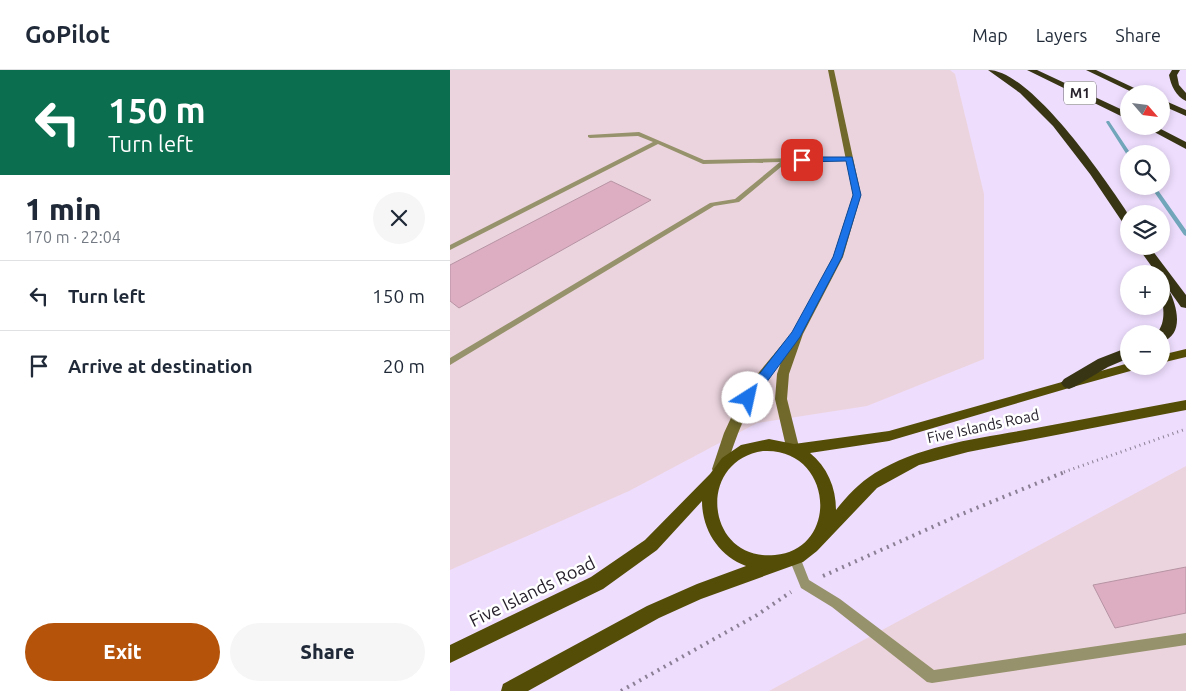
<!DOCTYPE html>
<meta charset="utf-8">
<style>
body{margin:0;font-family:Ubuntu,sans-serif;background:#f6f6f7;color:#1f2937;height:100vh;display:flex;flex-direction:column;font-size:19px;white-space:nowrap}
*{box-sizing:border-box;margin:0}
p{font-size:16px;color:#747a83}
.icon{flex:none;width:28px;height:28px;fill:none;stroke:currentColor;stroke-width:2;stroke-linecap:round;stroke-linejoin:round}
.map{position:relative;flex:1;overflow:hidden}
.details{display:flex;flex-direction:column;background:#fff;width:450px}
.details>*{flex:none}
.banner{background:#0b6e4f;color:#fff;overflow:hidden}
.needle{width:32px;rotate:118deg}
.tools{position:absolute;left:670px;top:15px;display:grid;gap:10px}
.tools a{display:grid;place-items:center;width:50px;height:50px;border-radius:50%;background:#fff;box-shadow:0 2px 8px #0003;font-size:25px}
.pin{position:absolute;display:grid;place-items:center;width:42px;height:42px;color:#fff;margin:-21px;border-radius:10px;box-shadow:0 2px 8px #0006}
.me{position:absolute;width:55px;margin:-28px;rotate:35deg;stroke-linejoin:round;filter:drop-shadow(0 0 4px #0008)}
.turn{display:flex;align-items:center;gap:18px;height:105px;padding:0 25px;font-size:22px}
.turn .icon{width:65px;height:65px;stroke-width:2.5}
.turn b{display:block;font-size:35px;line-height:42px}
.round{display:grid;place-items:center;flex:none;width:52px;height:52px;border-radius:26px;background:#f6f6f7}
.summary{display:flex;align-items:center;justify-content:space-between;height:85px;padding:0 25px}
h1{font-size:30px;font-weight:800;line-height:38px}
.cta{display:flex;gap:10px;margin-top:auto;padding:10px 25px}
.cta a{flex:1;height:58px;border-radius:30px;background:#b45309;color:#fff;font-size:20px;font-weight:800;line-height:58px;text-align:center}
.cta a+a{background:#f6f6f7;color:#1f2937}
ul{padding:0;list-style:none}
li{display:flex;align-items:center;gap:15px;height:70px;padding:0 25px;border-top:1px solid #e0e1e3}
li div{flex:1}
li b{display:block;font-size:19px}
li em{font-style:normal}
header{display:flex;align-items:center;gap:30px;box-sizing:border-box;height:70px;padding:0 25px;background:#fff;border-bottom:1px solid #e0e1e3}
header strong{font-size:24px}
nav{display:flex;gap:28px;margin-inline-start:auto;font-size:18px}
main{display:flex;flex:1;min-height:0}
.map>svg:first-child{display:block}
.industrial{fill:#ecd4de}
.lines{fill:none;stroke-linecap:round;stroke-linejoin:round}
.stream{fill:#72a6ba;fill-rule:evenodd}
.building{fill:#ddadc2;stroke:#b694a3}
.path-far1{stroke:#8b7f95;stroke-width:3;stroke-dasharray:1 4;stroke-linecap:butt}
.path{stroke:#8b7f95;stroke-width:4;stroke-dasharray:2 5;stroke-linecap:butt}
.service{fill:#96926b;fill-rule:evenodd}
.secondary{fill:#70692b;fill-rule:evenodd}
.primary{fill:#544d07;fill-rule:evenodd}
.motorway{fill:#383515;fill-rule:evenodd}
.route{fill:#1a73e8;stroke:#114b97}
.labels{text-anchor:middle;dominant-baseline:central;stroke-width:5;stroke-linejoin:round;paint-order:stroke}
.shield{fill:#fff;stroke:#68646b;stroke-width:1}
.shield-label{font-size:14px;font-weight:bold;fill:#27212c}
.street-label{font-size:15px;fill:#27212c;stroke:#fff}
.near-street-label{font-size:18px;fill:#27212c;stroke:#fff}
</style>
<header>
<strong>GoPilot</strong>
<nav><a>Map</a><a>Layers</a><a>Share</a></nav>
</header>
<main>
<section class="details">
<div class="banner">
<div class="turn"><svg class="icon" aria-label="left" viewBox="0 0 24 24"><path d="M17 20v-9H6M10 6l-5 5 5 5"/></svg><div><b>150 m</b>Turn left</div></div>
</div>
<div class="summary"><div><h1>1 min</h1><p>170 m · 22:04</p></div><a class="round"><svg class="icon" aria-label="close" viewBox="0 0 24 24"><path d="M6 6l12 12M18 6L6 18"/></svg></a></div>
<ul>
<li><svg class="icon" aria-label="left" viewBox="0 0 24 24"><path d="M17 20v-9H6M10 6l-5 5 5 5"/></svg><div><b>Turn left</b></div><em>150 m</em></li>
<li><svg class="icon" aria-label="arrive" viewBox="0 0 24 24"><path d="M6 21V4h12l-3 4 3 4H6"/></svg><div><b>Arrive at destination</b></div><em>20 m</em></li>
</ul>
<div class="cta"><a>Exit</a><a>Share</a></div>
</section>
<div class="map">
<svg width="736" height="621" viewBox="0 0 736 621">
<rect width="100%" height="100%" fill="#eeddfd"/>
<!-- industrial -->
<path class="industrial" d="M 0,0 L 500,0 L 505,4 L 534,124 L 534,289 L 417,336 L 307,353 L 179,421 L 0,500 Z
M 736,396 L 736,621 L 319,621 Z"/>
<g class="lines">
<!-- stream -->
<path class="stream" d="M 657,51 L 659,51 L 681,84 L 677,85 L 656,52 Z
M 700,116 L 705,116 L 736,160 L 736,166 L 734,165 Z"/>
</g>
<!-- building -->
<path class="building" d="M 161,111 L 201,130 L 9,238 L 0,231 L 0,195 Z
M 736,497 L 736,543 L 665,558 L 643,515 Z"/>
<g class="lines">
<!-- path-far1 -->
<path class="path-far1" d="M 614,402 L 736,359"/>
<!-- path -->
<path class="path" d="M 373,506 L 507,446 L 617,401
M 171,621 L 307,545 L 341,522"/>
<!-- service -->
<path class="service" d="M 189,62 L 254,90 L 399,87 L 402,89 L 399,91 L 337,92 L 289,132 L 264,136 L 0,295 L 0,288 L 260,133 L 285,129 L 330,92 L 253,94 L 208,74 L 0,180 L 0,175 L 203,72 L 188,66 L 140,68 L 138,67 L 138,65 Z
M 344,481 L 348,482 L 359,510 L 390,529 L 484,600 L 736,563 L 736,575 L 482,613 L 477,612 L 382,537 L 351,518 L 338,486 L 340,482 Z"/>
<!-- secondary -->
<path class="secondary" d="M 378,0 L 384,0 L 411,125 L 393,187 L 353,264 L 339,304 L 337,329 L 349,377 L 347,381 L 342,383 L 337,381 L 325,329 L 327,304 L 331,292 C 301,329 290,353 276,399 L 274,403 L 269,405 L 264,403 L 262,399 L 274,363 L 286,337 L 305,307 L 335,271 L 339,270 L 383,187 L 403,125 Z"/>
<!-- primary -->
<path class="primary" d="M 736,279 L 736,287 L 711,293 L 711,285 Z
M 679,293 L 679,296 L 690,296 L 684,300 L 619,318 L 439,371 L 360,383 C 377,397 386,417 386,440 C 397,426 409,413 425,403 C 472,374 532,368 586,358 C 636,349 686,339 736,330 L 736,340 L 518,382 L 469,395 L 427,418 L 367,481 L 353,492 L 251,529 L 209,548 L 78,621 L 51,621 L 53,614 L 197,536 L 247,514 L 296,496 C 269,486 252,460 252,431 L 207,480 L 153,519 L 0,593 L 0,575 L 141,507 L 195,470 L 260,404 L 272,388 L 291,375 L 319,369 L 344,374 L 439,361 ZM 313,381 C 383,377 391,479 325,485 C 256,492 245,391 313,381 Z"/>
<!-- motorway -->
<path class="motorway" d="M 538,0 C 581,0 656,110 679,145 L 679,157 L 675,156 L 640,104 L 603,56 L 570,23 Z
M 577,0 L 587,0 L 679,43 L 679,50 Z
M 636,0 L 646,0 L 697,24 L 686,24 Z
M 722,0 L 730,0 L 727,5 L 729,15 L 736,23 L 736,31 C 726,26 721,16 719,5 Z
M 711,29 L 736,40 L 736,46 L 711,35 Z
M 693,56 L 705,56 L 736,72 L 736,79 Z
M 687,176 L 699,176 L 736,225 L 736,238 L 731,237 L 719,220 C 727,236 735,265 711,272 L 711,264 L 706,264 C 719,250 711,231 711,213 L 714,214 L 711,209 L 711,204 L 707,204 Z
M 679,277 L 679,288 L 658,297 L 624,317 L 619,319 L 614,317 L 611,313 L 614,309 L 648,289 Z"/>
</g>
<!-- route -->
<path class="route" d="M 402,87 L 411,125 L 392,187 L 350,267 L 302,332 L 293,332 L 292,328 L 293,325 L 342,262 L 383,187 L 403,125 L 396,91 L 352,92 L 348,90 L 352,87 Z"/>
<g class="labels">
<!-- shield labels -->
<rect class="shield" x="614" y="11.5" width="32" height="23" rx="4"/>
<g class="shield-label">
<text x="630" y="23">M1</text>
</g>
<!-- street labels -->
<g class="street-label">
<text transform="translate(533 356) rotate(-12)">Five Islands Road</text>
</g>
<!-- near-street labels -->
<g class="near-street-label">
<text transform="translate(82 521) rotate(-26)">Five Islands Road</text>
</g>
</g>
</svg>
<div class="tools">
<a><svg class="needle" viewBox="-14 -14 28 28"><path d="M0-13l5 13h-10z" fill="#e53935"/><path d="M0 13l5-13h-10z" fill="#747a83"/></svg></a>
<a><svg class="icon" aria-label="search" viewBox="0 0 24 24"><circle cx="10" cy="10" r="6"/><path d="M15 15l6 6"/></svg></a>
<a><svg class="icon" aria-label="layers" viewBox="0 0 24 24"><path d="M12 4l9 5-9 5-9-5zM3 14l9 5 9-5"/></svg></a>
<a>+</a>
<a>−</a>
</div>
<div class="pin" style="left:352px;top:90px;background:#d93025"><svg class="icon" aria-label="arrive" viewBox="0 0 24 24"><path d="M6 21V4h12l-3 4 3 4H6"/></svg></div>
<svg class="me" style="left:298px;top:328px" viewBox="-20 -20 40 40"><circle r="19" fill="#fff"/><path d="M0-13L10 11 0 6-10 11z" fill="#1a73e8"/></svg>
</div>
</main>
